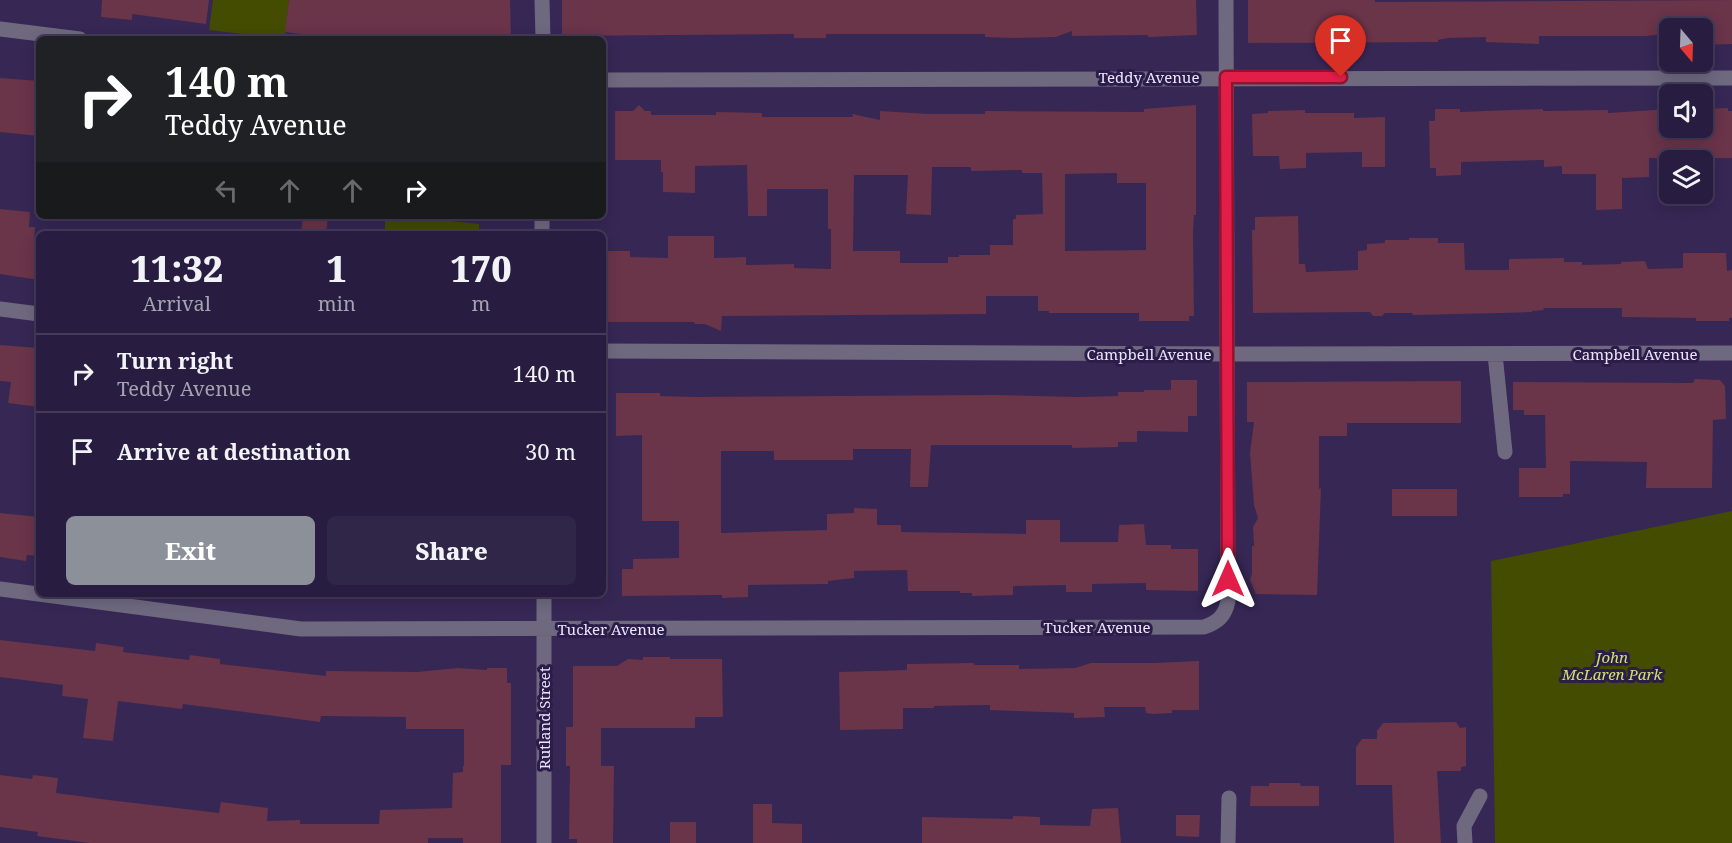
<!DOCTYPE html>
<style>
body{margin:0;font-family:"Noto Serif",serif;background:#302647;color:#f1f3f6;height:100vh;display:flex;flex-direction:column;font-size:22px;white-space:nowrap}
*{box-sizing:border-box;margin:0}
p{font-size:20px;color:#a5a2b1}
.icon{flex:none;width:33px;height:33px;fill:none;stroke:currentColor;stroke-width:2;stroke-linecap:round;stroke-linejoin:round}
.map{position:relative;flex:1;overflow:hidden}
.panel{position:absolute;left:36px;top:231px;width:570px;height:366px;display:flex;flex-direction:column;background:#281d40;border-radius:9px;box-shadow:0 3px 15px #0003,0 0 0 2px #443b59}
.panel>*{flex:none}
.banner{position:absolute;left:36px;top:36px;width:570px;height:183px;border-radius:9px;box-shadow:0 3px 15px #0003,0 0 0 2px #443b59;background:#202124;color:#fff;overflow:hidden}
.needle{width:39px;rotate:161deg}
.controls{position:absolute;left:1659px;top:18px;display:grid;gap:12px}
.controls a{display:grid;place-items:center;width:54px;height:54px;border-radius:9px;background:#281d40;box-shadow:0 3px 15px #0003,0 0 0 2px #443b59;font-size:30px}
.pin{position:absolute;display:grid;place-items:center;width:51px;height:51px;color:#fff;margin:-62px -26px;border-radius:50% 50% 50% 0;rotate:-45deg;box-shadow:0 0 6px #0007}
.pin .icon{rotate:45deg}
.me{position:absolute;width:66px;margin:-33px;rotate:0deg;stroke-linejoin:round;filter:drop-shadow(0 0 4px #0008)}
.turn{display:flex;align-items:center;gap:21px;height:126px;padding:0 30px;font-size:27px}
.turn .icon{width:78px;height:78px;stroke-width:2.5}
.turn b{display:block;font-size:42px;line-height:51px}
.lanes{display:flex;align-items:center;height:57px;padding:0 30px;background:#0003;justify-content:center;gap:30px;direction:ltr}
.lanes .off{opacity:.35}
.eta{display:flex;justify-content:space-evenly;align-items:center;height:102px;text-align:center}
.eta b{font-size:36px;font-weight:800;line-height:42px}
.action{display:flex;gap:12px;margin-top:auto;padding:12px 30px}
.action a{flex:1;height:69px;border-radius:9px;background:#8c9099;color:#fff;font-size:24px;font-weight:800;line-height:69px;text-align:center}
.action a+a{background:#302647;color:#f1f3f6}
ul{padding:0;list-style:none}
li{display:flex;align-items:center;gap:18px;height:78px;padding:0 30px;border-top:2px solid #443b59}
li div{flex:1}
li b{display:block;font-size:22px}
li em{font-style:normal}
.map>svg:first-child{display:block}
.green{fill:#434c01}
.building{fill:#6a3449;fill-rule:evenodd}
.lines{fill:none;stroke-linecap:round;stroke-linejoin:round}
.minor{stroke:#6f6980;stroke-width:15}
.route-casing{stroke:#92132f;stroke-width:15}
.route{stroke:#e11d48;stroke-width:10}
.labels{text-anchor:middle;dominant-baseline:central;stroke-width:6;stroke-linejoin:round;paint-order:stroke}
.street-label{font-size:15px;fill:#eae5fc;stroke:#2c1c49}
.park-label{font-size:15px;font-style:italic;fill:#d1e36d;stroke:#2c1c49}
</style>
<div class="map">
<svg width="1732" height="843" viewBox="0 0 1732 843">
<rect width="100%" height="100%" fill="#362755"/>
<!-- green -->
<path class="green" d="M 213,0 L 289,0 L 285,39 L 209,30 Z
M 371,216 L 402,216 L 479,224 L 479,234 L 385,234 L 385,218 Z
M 1732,511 L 1732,843 L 1495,843 L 1491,561 Z"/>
<!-- building -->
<path class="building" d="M 102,0 L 209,0 L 206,24 L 132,14 L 132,20 L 101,17 Z
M 289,0 L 510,0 L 511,39 L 457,39 L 457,36 L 420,37 L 420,39 L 342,39 L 285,32 Z
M 562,0 L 1196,0 L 1197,35 L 1148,37 L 1148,35 L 1072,36 L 1072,31 L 1056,37 L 1011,38 L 985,37 L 985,34 L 826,34 L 826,38 L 794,38 L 794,34 L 562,36 Z
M 1248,0 L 1375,0 L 1375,2 L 1732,0 L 1732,44 L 1702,45 L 1702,28 L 1670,28 L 1670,33 L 1646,36 L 1539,36 L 1539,44 L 1486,42 L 1486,37 L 1448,38 L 1438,40 L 1438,42 L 1248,43 Z
M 0,78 L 39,81 L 39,136 L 0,132 Z
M 639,105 L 645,111 L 651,111 L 651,115 L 716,115 L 716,112 L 762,113 L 762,117 L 853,117 L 852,114 L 880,120 L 880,111 L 929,114 L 985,114 L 985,111 L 1144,112 L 1144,109 L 1196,105 L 1196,215 L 1194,215 L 1193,234 L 1194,316 L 1189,316 L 1189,321 L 1139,321 L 1139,313 L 1049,313 L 1049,311 L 1038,311 L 1038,296 L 986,296 L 986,314 L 722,316 L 721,331 L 705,324 L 695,324 L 694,322 L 603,322 L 603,251 L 630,251 L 630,257 L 668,258 L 668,236 L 714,236 L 714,258 L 746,257 L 746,265 L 794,264 L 794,268 L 831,269 L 831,229 L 828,229 L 828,189 L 767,189 L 767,216 L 748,216 L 747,165 L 695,166 L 695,193 L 663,192 L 663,172 L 661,172 L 661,160 L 615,160 L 615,111 L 633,111 ZM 932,167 L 971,167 L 971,171 L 1022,170 L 1022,173 L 1042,173 L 1043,214 L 1016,215 L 1016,219 L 1013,219 L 1013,245 L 990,245 L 990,255 L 959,255 L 959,257 L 948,257 L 948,263 L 900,263 L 900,251 L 853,251 L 854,175 L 908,175 L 906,214 L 931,215 ZM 1117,173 L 1117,183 L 1146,183 L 1146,250 L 1065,251 L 1065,174 Z
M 1728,108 L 1728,111 L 1732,111 L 1732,158 L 1649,158 L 1649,177 L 1622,178 L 1622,209 L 1596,210 L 1596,174 L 1562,174 L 1562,166 L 1544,167 L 1544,160 L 1461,162 L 1461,175 L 1436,176 L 1436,168 L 1430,168 L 1429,121 L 1435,121 L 1435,109 L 1460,109 L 1460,112 L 1543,109 L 1543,111 L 1608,110 L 1608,113 L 1670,109 L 1670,128 L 1702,128 L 1702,109 Z
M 1305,110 L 1305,113 L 1354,113 L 1354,118 L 1385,117 L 1385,167 L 1362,167 L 1362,152 L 1306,153 L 1306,168 L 1280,169 L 1279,156 L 1253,156 L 1252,114 L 1268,113 L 1268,111 Z
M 0,209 L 30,212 L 29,227 L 35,227 L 34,240 L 39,240 L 39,280 L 0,274 Z
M 303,216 L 328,216 L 326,234 L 301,234 Z
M 1298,216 L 1299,264 L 1305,264 L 1306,272 L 1358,270 L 1358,251 L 1367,250 L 1367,244 L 1385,243 L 1385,240 L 1409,240 L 1409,238 L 1438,238 L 1438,243 L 1464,243 L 1465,270 L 1509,270 L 1509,259 L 1564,258 L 1564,262 L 1582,262 L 1582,265 L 1621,264 L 1621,262 L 1645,261 L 1648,269 L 1683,268 L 1683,253 L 1726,253 L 1727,271 L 1732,270 L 1732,318 L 1729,318 L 1729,321 L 1696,321 L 1696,318 L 1622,317 L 1622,308 L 1543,308 L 1544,310 L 1532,311 L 1532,312 L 1502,313 L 1413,315 L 1412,313 L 1385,313 L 1382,316 L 1373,316 L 1370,312 L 1253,313 L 1252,230 L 1255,230 L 1255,217 Z
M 0,345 L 39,348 L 39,407 L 8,403 L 11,382 L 0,381 Z
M 1695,379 L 1720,380 L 1725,386 L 1726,419 L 1713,420 L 1712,488 L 1646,488 L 1647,462 L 1570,461 L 1570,494 L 1563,494 L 1563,497 L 1519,497 L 1519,468 L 1546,468 L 1545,415 L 1524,415 L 1524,410 L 1513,410 L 1513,382 L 1693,383 Z
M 1171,380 L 1197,380 L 1197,416 L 1188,416 L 1188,432 L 1137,431 L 1137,442 L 1118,442 L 1118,447 L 1072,448 L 1072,445 L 931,445 L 928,487 L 910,487 L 911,449 L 853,449 L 853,460 L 774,460 L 774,451 L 721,451 L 721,533 L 827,530 L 827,514 L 854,513 L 854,508 L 877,509 L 877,525 L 901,525 L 901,532 L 1026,534 L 1026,520 L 1060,520 L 1060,542 L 1118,542 L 1119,525 L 1144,524 L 1146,545 L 1171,545 L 1171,549 L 1198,549 L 1198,591 L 1146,590 L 1146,583 L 1092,584 L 1092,592 L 1066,592 L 1066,585 L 1013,586 L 1013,595 L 972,596 L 972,593 L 960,593 L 960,591 L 908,591 L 907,570 L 854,571 L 854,578 L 828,581 L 828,584 L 748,585 L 748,597 L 722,598 L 722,595 L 622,596 L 622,569 L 633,569 L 633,559 L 679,558 L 679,521 L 642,521 L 642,435 L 616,436 L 616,393 L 660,393 L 660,396 L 695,397 L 994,395 L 1078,397 L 1118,396 L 1118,392 L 1144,392 L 1144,390 L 1171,390 Z
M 1461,381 L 1461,423 L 1347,423 L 1347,436 L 1319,436 L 1319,489 L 1321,488 L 1317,595 L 1256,594 L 1250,580 L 1252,573 L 1252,546 L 1254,546 L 1253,527 L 1258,518 L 1254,505 L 1250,453 L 1254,422 L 1247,422 L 1247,382 Z
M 1392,489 L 1457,489 L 1457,516 L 1392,516 Z
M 0,513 L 39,517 L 39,556 L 27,555 L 26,561 L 0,557 Z
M 0,640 L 95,651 L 96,643 L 124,647 L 123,652 L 189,660 L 190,655 L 220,659 L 220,664 L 326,676 L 326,671 L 417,672 L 458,668 L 487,670 L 487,668 L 507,668 L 507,683 L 511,683 L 511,765 L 501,765 L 501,843 L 463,843 L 463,838 L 428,838 L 428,843 L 90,843 L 37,836 L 38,832 L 0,827 L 0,775 L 32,779 L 33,775 L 58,778 L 56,793 L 109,800 L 219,813 L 221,802 L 268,808 L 267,821 L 300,820 L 300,824 L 379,824 L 380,810 L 452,808 L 453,773 L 463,772 L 463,766 L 464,766 L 464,729 L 406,729 L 406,717 L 321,716 L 320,722 L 183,704 L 182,709 L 118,701 L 113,741 L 83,738 L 88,699 L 62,696 L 63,685 L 0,677 Z
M 643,657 L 670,657 L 670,659 L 722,659 L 723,717 L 695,717 L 695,728 L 601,728 L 601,766 L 614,766 L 613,843 L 577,843 L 577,839 L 569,839 L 570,766 L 566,766 L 566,727 L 573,727 L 573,666 L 617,666 L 628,659 L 643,660 Z
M 1199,661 L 1199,710 L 1172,710 L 1172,713 L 1152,714 L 1146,713 L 1145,707 L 1104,707 L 1105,717 L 1074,718 L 1074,713 L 990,710 L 990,705 L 934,706 L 934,708 L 903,708 L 903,729 L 840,730 L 839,672 L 907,670 L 907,664 L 974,663 L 974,665 L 1019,665 L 1019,669 L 1075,668 L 1091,663 L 1153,663 Z
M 1456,722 L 1460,728 L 1466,727 L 1466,766 L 1461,767 L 1461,771 L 1437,771 L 1441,843 L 1394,843 L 1392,785 L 1356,785 L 1356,747 L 1362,739 L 1377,739 L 1377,731 L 1383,723 Z
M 1269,783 L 1300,783 L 1301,786 L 1319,786 L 1319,806 L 1250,806 L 1251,786 L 1269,786 Z
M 753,804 L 772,804 L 772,823 L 802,824 L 802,843 L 753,843 Z
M 1118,808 L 1121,843 L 922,843 L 922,817 L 1013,819 L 1013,816 L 1040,817 L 1040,825 L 1090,826 L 1092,809 Z
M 1176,815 L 1200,815 L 1199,837 L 1176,836 Z
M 670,822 L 696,822 L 696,843 L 670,843 Z"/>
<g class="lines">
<!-- minor -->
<path class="minor" d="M 542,0 L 543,39
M 0,29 L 80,39
M 603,80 L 1732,78
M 542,234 L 542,216
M 0,309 L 39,314
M 603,351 L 1229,354 L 1732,353
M 1495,354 L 1505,452
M 0,589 L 301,629 L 1204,627 C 1218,622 1225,616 1228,601 L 1226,0
M 544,594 L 544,843
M 1228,843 L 1229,798
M 1465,843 L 1464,826 L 1480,796"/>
</g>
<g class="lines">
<!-- route casing -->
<g class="route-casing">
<path id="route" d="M 1228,579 L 1226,77 L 1341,77"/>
</g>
<!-- route -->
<use href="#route" class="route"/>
</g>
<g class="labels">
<!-- street labels -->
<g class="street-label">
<text x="1149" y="77">Teddy Avenue</text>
<text x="1149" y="354">Campbell Avenue</text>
<text x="1635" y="354">Campbell Avenue</text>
<text x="1097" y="627">Tucker Avenue</text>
<text x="611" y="629">Tucker Avenue</text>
<text transform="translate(544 718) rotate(-90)">Rutland Street</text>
</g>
<!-- park labels -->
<g class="park-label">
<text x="1612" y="657">John<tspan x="1612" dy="17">McLaren Park</tspan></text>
</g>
</g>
</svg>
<div class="controls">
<a><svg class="needle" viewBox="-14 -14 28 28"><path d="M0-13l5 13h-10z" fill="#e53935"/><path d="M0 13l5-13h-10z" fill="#a5a2b1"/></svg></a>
<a><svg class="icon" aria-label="sound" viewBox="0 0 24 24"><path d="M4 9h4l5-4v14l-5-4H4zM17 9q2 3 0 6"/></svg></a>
<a><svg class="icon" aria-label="layers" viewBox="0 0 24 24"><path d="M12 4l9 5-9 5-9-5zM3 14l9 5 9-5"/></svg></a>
</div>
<div class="pin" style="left:1341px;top:77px;background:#d93025"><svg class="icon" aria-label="arrive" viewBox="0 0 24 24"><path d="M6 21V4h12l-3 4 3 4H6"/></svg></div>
<svg class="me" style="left:1228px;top:579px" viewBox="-20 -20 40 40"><path d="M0-17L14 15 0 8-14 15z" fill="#e11d48" stroke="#fff" stroke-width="4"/></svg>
<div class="banner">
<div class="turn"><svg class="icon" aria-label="right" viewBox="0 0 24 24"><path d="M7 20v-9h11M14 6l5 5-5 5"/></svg><div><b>140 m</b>Teddy Avenue</div></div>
<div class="lanes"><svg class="icon off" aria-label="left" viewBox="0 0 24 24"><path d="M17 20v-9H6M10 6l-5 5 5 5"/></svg><svg class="icon off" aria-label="ahead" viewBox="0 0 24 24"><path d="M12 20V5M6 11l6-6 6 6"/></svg><svg class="icon off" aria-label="ahead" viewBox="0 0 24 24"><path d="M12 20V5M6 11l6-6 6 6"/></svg><svg class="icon" aria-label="right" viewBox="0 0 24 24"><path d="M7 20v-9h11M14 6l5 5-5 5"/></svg></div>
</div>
<section class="panel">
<div class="eta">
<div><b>11:32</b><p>Arrival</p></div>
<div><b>1</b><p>min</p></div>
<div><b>170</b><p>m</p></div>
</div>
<ul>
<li><svg class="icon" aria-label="right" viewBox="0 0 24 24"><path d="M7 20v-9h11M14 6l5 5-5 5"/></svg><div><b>Turn right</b><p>Teddy Avenue</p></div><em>140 m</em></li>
<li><svg class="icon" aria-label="arrive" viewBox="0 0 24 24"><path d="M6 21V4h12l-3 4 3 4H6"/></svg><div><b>Arrive at destination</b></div><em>30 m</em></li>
</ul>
<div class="action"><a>Exit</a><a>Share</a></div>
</section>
</div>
